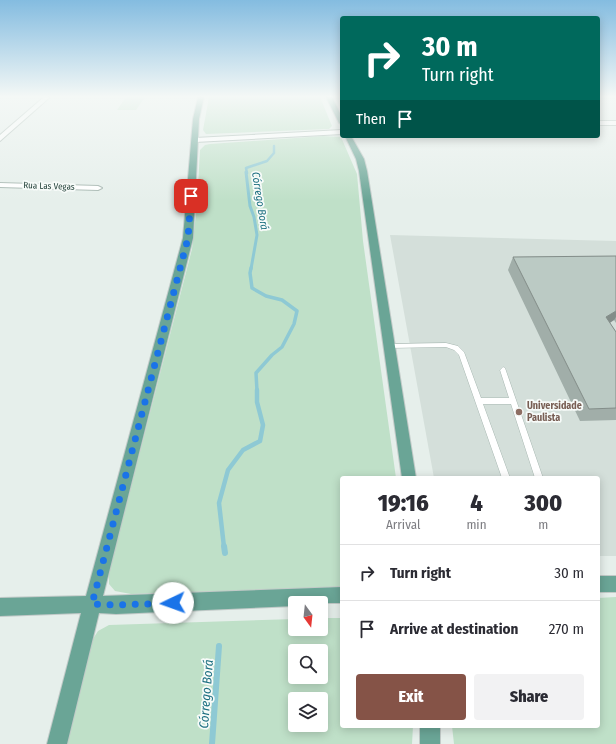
<!DOCTYPE html>
<meta charset="utf-8">
<style>
body{margin:0;font-family:"Fira Sans Condensed",sans-serif;background:#f2f2f3;color:#2b2b33;height:100vh;display:flex;flex-direction:column;font-size:15px;white-space:nowrap}
*{box-sizing:border-box;margin:0}
p{font-size:13px;color:#7c7c81}
.icon{flex:none;width:22px;height:22px;fill:none;stroke:currentColor;stroke-width:2;stroke-linecap:round;stroke-linejoin:round}
.map{position:relative;flex:1;overflow:hidden}
.details{position:absolute;left:340px;top:476px;width:260px;height:252px;display:flex;flex-direction:column;background:#fff;border-radius:4px;box-shadow:0 2px 10px #0003}
.details>*{flex:none}
.banner{position:absolute;left:340px;top:16px;width:260px;height:122px;border-radius:4px;box-shadow:0 2px 10px #0003;background:#00695c;color:#fff;overflow:hidden}
.needle{width:26px;rotate:165deg}
.tools{position:absolute;left:288px;top:596px;display:grid;gap:8px}
.tools a{display:grid;place-items:center;width:40px;height:40px;border-radius:4px;background:#fff;box-shadow:0 2px 10px #0003;font-size:20px}
.pin{position:absolute;display:grid;place-items:center;width:34px;height:34px;color:#fff;margin:-17px;border-radius:8px;box-shadow:0 2px 6px #0006}
.me{position:absolute;width:44px;margin:-22px;rotate:267deg;stroke-linejoin:round;filter:drop-shadow(0 0 3px #0008)}
.turn{display:flex;align-items:center;gap:14px;height:84px;padding:0 16px;font-size:18px}
.turn .icon{width:52px;height:52px;stroke-width:2.5}
.turn b{display:block;font-size:28px;line-height:34px}
.then{display:flex;align-items:center;height:38px;padding:0 16px;background:#0003;gap:8px;font-size:15px}
.eta{display:flex;justify-content:space-evenly;align-items:center;height:68px;text-align:center}
.eta b{font-size:24px;font-weight:800;line-height:28px}
.cta{display:flex;gap:8px;margin-top:auto;padding:8px 16px}
.cta a{flex:1;height:46px;border-radius:4px;background:#855347;color:#fff;font-size:16px;font-weight:800;line-height:46px;text-align:center}
.cta a+a{background:#f2f2f3;color:#2b2b33}
ul{padding:0;list-style:none}
li{display:flex;align-items:center;gap:12px;height:56px;padding:0 16px;border-top:1px solid #e1e1e2}
li div{flex:1}
li b{display:block;font-size:15px}
li em{font-style:normal}
.map>svg:first-child{display:block}
.built{fill:#d4dfda}
.green{fill:#bfe0c8;fill-rule:evenodd}
.lines{fill:none;stroke-linecap:round;stroke-linejoin:round}
.stream-far4{stroke:#8ec9d4;stroke-width:2.5}
.stream-far3{stroke:#8ec9d4;stroke-width:3}
.stream-far2{stroke:#8ec9d4;stroke-width:3.5}
.stream-far1{stroke:#8ec9d4;stroke-width:4.5}
.stream{stroke:#8ec9d4;stroke-width:6}
.service-casing{stroke:#a8b8b2;stroke-width:1}
.minor-casing{stroke:#a8b8b2;stroke-width:2}
.tertiary-casing{stroke:#a8b8b2;stroke-width:2}
.primary-casing{stroke:#c2cac8;stroke-width:2}
.service{fill:#fff;fill-rule:evenodd}
.minor{fill:#fff;fill-rule:evenodd}
.tertiary{fill:#fff;fill-rule:evenodd}
.primary{fill:#6aa596;fill-rule:evenodd}
.wall{fill:#a1aea9}
.shaded-wall{fill:#838d89}
.building{fill:#bbcac4;stroke:#838d89}
.route{stroke:#1a73e8;stroke-width:7;stroke-dasharray:0 12.6}
.education-dot{fill:#8d6e63;stroke:#f7fbf9;stroke-width:1.5}
.labels{text-anchor:middle;dominant-baseline:central;stroke-width:3.5;stroke-linejoin:round;paint-order:stroke}
.far-street-label{font-size:9px;fill:#24423a;stroke:#f7fbf9}
.education-label{font-size:10px;font-weight:bold;fill:#785e54;stroke:#f7fbf9;text-anchor:start}
.water-label{font-size:11px;font-style:italic;fill:#1c6f80;stroke:#f7fbf9}
.near-water-label{font-size:13px;font-style:italic;fill:#1c6f80;stroke:#f7fbf9}
</style>
<div class="map">
<svg width="616" height="744" viewBox="0 0 616 744">
<rect width="100%" height="100%" fill="#e6efeb"/>
<!-- built -->
<path class="built" d="M 390,235 L 616,241 L 616,556 L 598,556 L 598,478 L 434,478 Z"/>
<!-- green -->
<path class="green" d="M 126,97 L 145,97 L 136,110 L 117,110 Z
M 209,97 L 320,97 L 332,126 L 329,129 L 206,134 L 203,130 Z
M 323,136 L 341,137 L 357,174 L 363,241 L 396,478 L 342,478 L 342,588 L 131,594 L 115,591 L 109,584 L 109,573 L 192,249 L 197,205 L 200,150 L 205,145 L 210,144 Z
M 616,597 L 616,744 L 454,744 L 452,726 L 598,726 L 598,598 Z
M 321,618 L 342,618 L 342,726 L 413,726 L 412,744 L 67,744 L 91,642 L 98,631 L 109,625 L 295,619 L 295,629 L 321,629 ZM 295,651 L 321,651 L 321,677 L 295,677 ZM 295,699 L 321,699 L 321,725 L 295,725 Z"/>
<g class="lines">
<!-- stream-far4 -->
<path class="stream-far4" d="M 247,173 L 246,168 L 267,161 L 274,153 L 274,146"/>
<!-- stream-far3 -->
<path class="stream-far3" d="M 246,172 L 250,206 L 254,217 L 257,235 L 251,269"/>
<!-- stream-far2 -->
<path class="stream-far2" d="M 251,268 L 250,273 L 252,288 L 266,296 L 282,300 L 297,311 L 294,324 L 282,347 L 272,355 L 256,373 L 257,391"/>
<!-- stream-far1 -->
<path class="stream-far1" d="M 224,547 L 219,503 L 228,470 L 243,450 L 260,441 L 263,425 L 257,402 L 257,390"/>
<!-- stream -->
<path class="stream" d="M 224,546 L 225,553
M 212,744 L 219,646"/>
<!-- service casing -->
<g class="service-casing">
<path id="service" d="M 446,343 L 458,346 L 464,352 L 481,398 L 509,398 L 500,370 L 503,367 L 505,368 L 543,478 L 535,478 L 511,404 L 483,404 L 510,478 L 502,478 L 459,355 L 454,350 L 446,347 L 389,348 L 386,346 L 389,344 Z"/>
</g>
<!-- minor casing -->
<g class="minor-casing">
<path id="minor" d="M 44,97 L 50,97 L 0,141 L 0,135 Z
M 0,183 L 98,186 L 102,188 L 98,190 L 0,187 Z"/>
</g>
<!-- tertiary casing -->
<g class="tertiary-casing">
<path id="tertiary" d="M 598,121 L 616,121 L 616,125 L 598,125 Z
M 342,130 L 342,134 L 195,142 L 192,140 L 195,138 Z"/>
</g>
<!-- primary casing -->
<g class="primary-casing">
<path id="primary" d="M 198,97 L 204,97 L 199,119 L 193,238 L 103,596 L 342,587 L 342,603 L 295,603 L 295,606 L 116,614 L 99,613 L 67,744 L 47,744 L 81,613 L 0,616 L 0,598 L 86,596 L 183,238 L 193,119 Z
M 326,97 L 332,97 L 342,117 L 342,125 L 339,123 Z
M 345,136 L 351,136 L 364,159 L 367,171 L 416,478 L 402,478 L 359,171 L 356,159 Z
M 598,576 L 616,576 L 616,592 L 598,592 Z
M 420,726 L 440,726 L 440,744 L 420,744 Z"/>
</g>
<!-- service -->
<use href="#service" class="service"/>
<!-- minor -->
<use href="#minor" class="minor"/>
<!-- tertiary -->
<use href="#tertiary" class="tertiary"/>
<!-- primary -->
<use href="#primary" class="primary"/>
</g>
<!-- wall -->
<path class="wall" d="M 616,256 L 616,323 L 614,320 L 610,323 L 616,332 L 616,420 L 580,421 L 508,270 L 513,257 Z"/>
<!-- shaded-wall -->
<path class="shaded-wall" d="M 616,311 L 616,317 L 614,320 L 598,330 L 606,317 Z"/>
<!-- building -->
<path class="building" d="M 616,256 L 616,311 L 606,317 L 616,332 L 616,408 L 589,409 L 513,257 Z"/>
<!-- sky -->
<linearGradient id="sky" x2="0" y2="1"><stop stop-color="#84bce0"/><stop offset="0.48" stop-color="#f4f8f6"/><stop offset="1" stop-color="#f4f8f6" stop-opacity="0"/></linearGradient>
<rect width="616" height="201" fill="url(#sky)"/>
<g class="lines">
<!-- route -->
<path class="route" d="M 173,603 L 116,605 L 92,604 L 188,238 L 191,196"/>
</g>
<!-- markers -->
<circle class="education-dot" cx="519" cy="412" r="4"/>
<g class="labels">
<!-- far-street labels -->
<g class="far-street-label">
<text transform="translate(49 186) rotate(2)">Rua Las Vegas</text>
</g>
<!-- education labels -->
<g class="education-label">
<text x="527" y="406">Universidade<tspan x="527" dy="12">Paulista</tspan></text>
</g>
<!-- water labels -->
<g class="water-label">
<text transform="translate(260 201) rotate(81)">Córrego Borá</text>
</g>
<!-- near-water labels -->
<g class="near-water-label">
<text transform="translate(206 694) rotate(-86)">Córrego Borá</text>
</g>
</g>
</svg>
<div class="tools">
<a><svg class="needle" viewBox="-14 -14 28 28"><path d="M0-13l5 13h-10z" fill="#e53935"/><path d="M0 13l5-13h-10z" fill="#7c7c81"/></svg></a>
<a><svg class="icon" aria-label="search" viewBox="0 0 24 24"><circle cx="10" cy="10" r="6"/><path d="M15 15l6 6"/></svg></a>
<a><svg class="icon" aria-label="layers" viewBox="0 0 24 24"><path d="M12 4l9 5-9 5-9-5zM3 14l9 5 9-5"/></svg></a>
</div>
<div class="pin" style="left:191px;top:196px;background:#d93025"><svg class="icon" aria-label="arrive" viewBox="0 0 24 24"><path d="M6 21V4h12l-3 4 3 4H6"/></svg></div>
<svg class="me" style="left:173px;top:603px" viewBox="-20 -20 40 40"><circle r="19" fill="#fff"/><path d="M0-13L10 11 0 6-10 11z" fill="#1a73e8"/></svg>
<div class="banner">
<div class="turn"><svg class="icon" aria-label="right" viewBox="0 0 24 24"><path d="M7 20v-9h11M14 6l5 5-5 5"/></svg><div><b>30 m</b>Turn right</div></div>
<div class="then">Then<svg class="icon" aria-label="arrive" viewBox="0 0 24 24"><path d="M6 21V4h12l-3 4 3 4H6"/></svg></div>
</div>
<section class="details">
<div class="eta">
<div><b>19:16</b><p>Arrival</p></div>
<div><b>4</b><p>min</p></div>
<div><b>300</b><p>m</p></div>
</div>
<ul>
<li><svg class="icon" aria-label="right" viewBox="0 0 24 24"><path d="M7 20v-9h11M14 6l5 5-5 5"/></svg><div><b>Turn right</b></div><em>30 m</em></li>
<li><svg class="icon" aria-label="arrive" viewBox="0 0 24 24"><path d="M6 21V4h12l-3 4 3 4H6"/></svg><div><b>Arrive at destination</b></div><em>270 m</em></li>
</ul>
<div class="cta"><a>Exit</a><a>Share</a></div>
</section>
</div>
